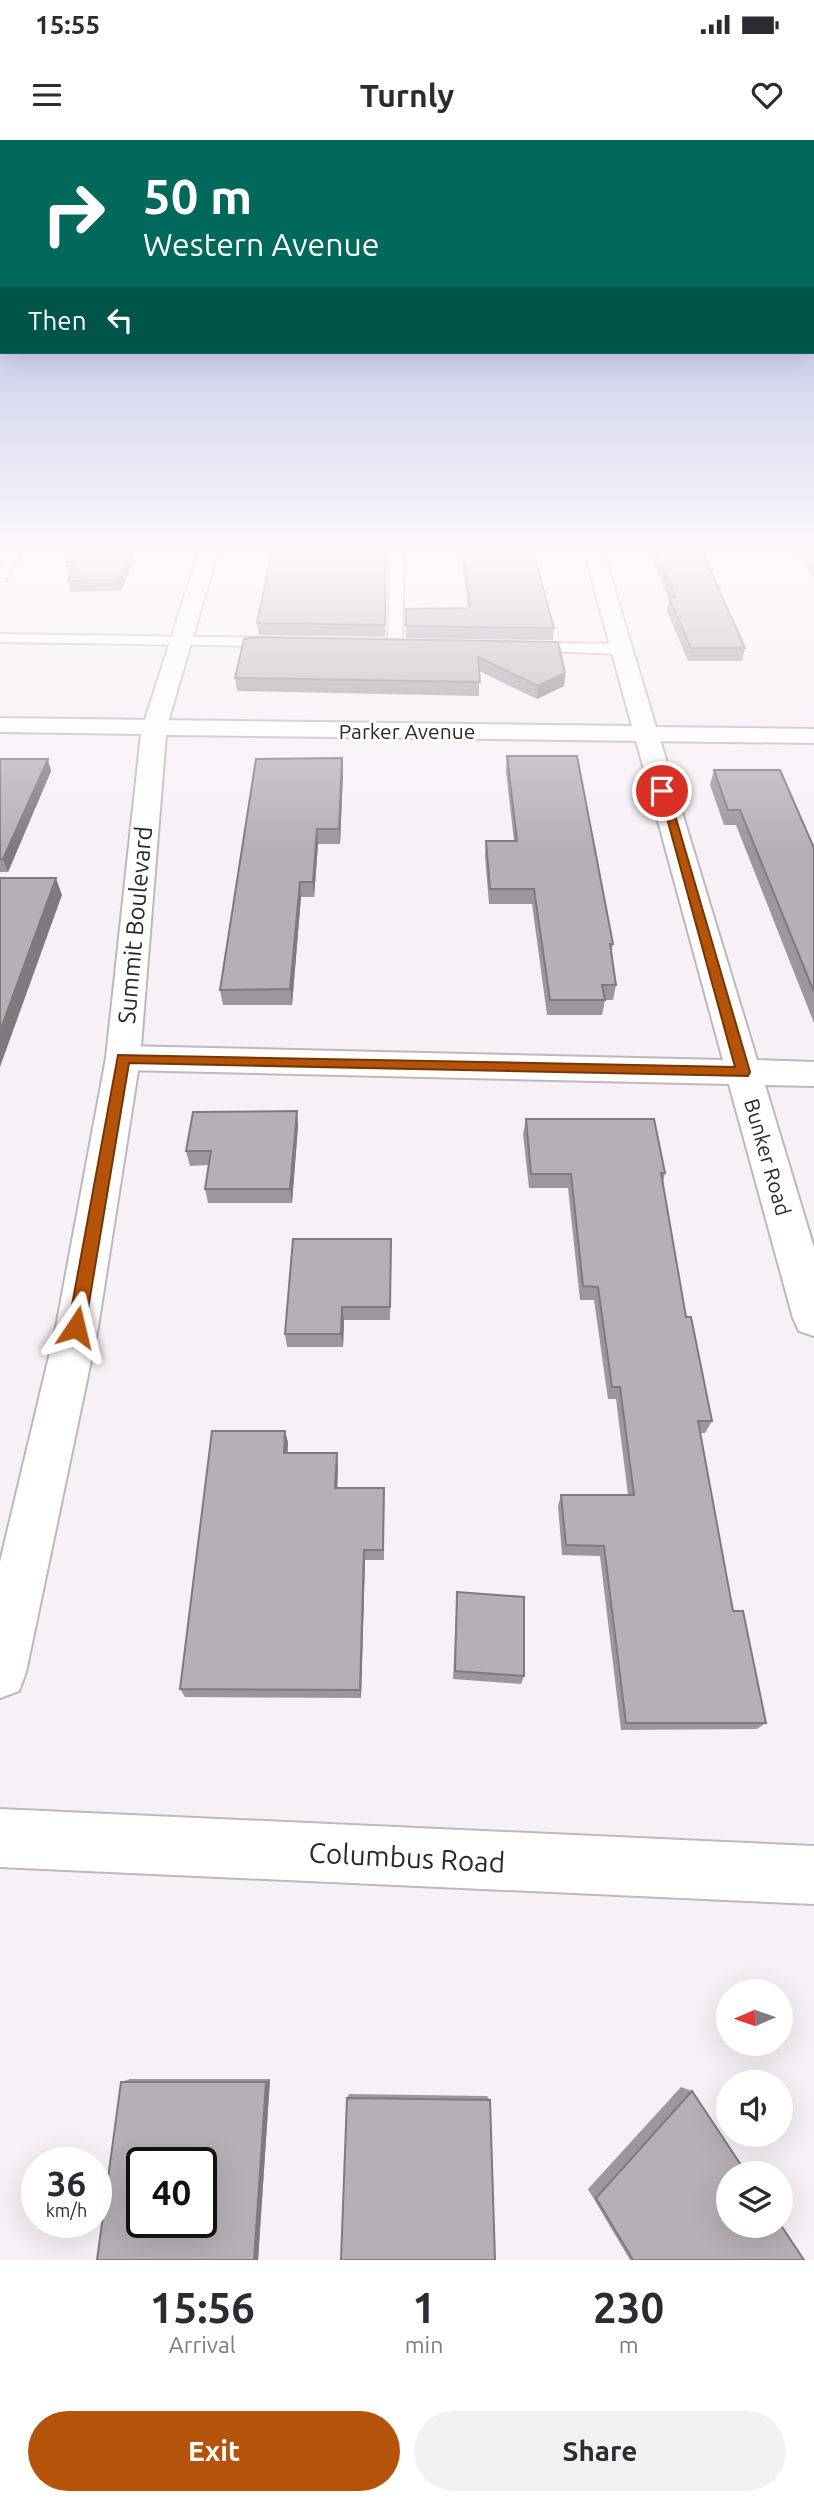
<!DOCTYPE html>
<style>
body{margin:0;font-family:Ubuntu,sans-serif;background:#f2f2f3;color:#2b2b33;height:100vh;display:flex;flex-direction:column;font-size:26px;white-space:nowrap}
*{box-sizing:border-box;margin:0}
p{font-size:23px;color:#7c7c81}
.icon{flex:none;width:38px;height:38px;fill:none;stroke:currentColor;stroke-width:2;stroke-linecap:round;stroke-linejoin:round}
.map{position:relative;height:2120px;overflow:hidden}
.side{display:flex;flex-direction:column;background:#fff;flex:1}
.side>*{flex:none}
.top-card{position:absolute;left:0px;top:0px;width:816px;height:214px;box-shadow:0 7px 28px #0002;background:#00695c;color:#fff;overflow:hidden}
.needle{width:46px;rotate:268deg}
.tools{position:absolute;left:716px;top:1839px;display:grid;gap:14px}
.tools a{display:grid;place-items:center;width:77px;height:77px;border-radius:50%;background:#fff;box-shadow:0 7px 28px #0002;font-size:35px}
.speed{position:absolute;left:21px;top:2007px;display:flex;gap:14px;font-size:35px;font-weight:700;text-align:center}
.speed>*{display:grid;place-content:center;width:91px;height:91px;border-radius:50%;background:#fff;box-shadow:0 7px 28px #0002;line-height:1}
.speed small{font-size:18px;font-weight:400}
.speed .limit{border:4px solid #111;border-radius:10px;background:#fff;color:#111}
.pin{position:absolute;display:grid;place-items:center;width:60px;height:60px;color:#fff;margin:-30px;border:4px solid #fff;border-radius:50%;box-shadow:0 2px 7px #0007}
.me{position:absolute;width:77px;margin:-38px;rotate:10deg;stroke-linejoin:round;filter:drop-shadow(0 0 5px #0008)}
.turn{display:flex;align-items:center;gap:24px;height:147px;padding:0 28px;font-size:32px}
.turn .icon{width:91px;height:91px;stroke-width:2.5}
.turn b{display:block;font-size:49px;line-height:60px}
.then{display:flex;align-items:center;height:66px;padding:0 28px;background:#0003;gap:14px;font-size:26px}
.eta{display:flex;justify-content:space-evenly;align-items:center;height:119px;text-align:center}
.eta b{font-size:42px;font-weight:600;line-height:49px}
.primary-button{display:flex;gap:14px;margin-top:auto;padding:14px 28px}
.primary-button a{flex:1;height:80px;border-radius:42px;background:#b45309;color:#fff;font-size:28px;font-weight:600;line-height:80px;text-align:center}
.primary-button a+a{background:#f2f2f3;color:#2b2b33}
.status{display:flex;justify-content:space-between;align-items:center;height:49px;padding:0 35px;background:#fff;direction:ltr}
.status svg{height:19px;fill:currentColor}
header{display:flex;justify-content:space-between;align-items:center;height:91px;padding:0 28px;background:#fff;font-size:32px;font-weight:600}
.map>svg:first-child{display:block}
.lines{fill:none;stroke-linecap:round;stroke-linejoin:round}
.lane-casing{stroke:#bfb7be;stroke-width:4}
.street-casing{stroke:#bfb7be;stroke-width:4}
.secondary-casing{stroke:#bfb7be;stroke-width:4}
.lane{fill:#fff;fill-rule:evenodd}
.street{fill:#fff;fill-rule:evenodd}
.secondary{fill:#fff;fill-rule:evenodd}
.wall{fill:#9d969d}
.shaded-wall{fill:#807a7f}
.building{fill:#b7afb6;stroke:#807a7f;stroke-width:2;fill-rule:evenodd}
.route{fill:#b45309;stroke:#753606;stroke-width:2}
.labels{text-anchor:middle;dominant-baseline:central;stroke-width:6;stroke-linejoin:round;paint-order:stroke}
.far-street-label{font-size:21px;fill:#2c292c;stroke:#fff}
.street-label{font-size:24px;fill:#2c292c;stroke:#fff}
.near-street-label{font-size:28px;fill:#2c292c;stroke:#fff}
</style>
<div class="status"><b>15:55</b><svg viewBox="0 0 49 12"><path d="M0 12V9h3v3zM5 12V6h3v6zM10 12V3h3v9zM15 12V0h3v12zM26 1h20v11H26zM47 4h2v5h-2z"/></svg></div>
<header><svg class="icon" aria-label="menu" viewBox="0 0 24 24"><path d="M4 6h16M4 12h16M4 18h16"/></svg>Turnly<svg class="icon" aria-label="heart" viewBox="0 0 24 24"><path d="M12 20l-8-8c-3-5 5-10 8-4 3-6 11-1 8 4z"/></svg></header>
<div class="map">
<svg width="814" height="2120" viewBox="0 0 814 2120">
<rect width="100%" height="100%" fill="#f8f0f7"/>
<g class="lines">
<!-- lane casing -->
<g class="lane-casing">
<path id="lane" d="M 9,411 L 22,411 L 5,440 L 0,441 L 0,426 Z
M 391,411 L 404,411 L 402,504 L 395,508 L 388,504 Z
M 0,494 L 280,498 L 287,502 L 280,506 L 0,502 Z
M 525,503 L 621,504 L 629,509 L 621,514 L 520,510 L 518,507 Z"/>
</g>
<!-- street casing -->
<g class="street-casing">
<path id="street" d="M 199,411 L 218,411 L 166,589 L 163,594 L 145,594 L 142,589 Z
M 646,586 L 655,588 L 658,593 L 757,920 L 814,922 L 814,946 L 765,945 L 814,1108 L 814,1196 L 799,1191 L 793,1178 L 729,944 L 123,930 L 111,926 L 106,918 L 111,910 L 123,906 L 723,920 L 634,593 L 637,588 Z
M 0,1669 L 814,1706 L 814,1764 L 0,1727 Z"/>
</g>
<!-- secondary casing -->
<g class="secondary-casing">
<path id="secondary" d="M 584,411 L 603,411 L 656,587 L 814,589 L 814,603 L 166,595 L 140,918 L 98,1187 L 26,1532 L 19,1551 L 0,1558 L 0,1422 L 56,1187 L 106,918 L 141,594 L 0,592 L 0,578 L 632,586 Z"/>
</g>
<!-- lane -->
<use href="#lane" class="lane"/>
<!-- street -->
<use href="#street" class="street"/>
<!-- secondary -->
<use href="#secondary" class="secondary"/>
</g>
<!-- wall -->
<path class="wall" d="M 137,411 L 121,451 L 70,452 L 68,441 L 71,432 L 67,433 L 65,422 Z
M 386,411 L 385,497 L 259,495 L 257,483 Z
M 461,411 L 533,411 L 554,488 L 553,500 L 406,498 L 406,469 L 468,468 Z
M 650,411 L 706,411 L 707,414 L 706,420 L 745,508 L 742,521 L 688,521 L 667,471 L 669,461 Z
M 795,411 L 814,411 L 814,439 Z
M 558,502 L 565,533 L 564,546 L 537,559 L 479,531 L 479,556 L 237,551 L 235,538 Z
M 507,616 L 613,804 L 611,814 L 616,845 L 613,860 L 605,860 L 602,875 L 547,875 L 532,764 L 489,764 L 485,716 L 486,701 L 514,701 L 506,631 Z
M 342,618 L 343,633 L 340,704 L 318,704 L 314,757 L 301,757 L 292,865 L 223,865 L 220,850 Z
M 0,619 L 51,631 L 8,732 L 0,732 Z
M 714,630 L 814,708 L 814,883 L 736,685 L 724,685 L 710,645 Z
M 297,971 L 298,986 L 292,1063 L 208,1063 L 205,1049 L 208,1025 L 190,1026 L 186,1011 Z
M 526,979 L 665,1033 L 663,1042 L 686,1177 L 712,1281 L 705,1293 L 700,1293 L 733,1471 L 766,1583 L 757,1589 L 621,1590 L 600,1416 L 562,1415 L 558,1366 L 561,1355 L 628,1355 L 616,1259 L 608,1259 L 594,1160 L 580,1160 L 568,1048 L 529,1048 L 523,994 Z
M 391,1099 L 390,1180 L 344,1180 L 343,1207 L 287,1207 L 285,1194 Z
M 285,1291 L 288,1303 L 287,1313 L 338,1325 L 337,1348 L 384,1348 L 384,1420 L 365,1420 L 361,1558 L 185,1557 L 180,1549 Z
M 457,1452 L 524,1536 L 521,1544 L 453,1539 Z
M 130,1939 L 270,1939 L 258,2120 L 121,1942 Z
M 681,1947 L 692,1951 L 804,2120 L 630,2120 L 588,2049 Z
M 349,1954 L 487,1956 L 490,1960 L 347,1958 Z"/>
<!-- shaded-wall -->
<path class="shaded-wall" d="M 130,411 L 137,411 L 121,451 L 119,440 Z
M 565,533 L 564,546 L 537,559 L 538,546 Z
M 342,618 L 343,633 L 340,704 L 339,689 Z
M 48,619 L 51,631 L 8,732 L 3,719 Z
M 317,689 L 318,704 L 314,757 L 313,742 Z
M 56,738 L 62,755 L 0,927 L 0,891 Z
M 300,742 L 301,757 L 292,865 L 290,849 Z
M 297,971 L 298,986 L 292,1063 L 290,1049 Z
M 342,1167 L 344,1180 L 343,1207 L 341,1194 Z
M 285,1291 L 288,1303 L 287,1325 L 284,1313 Z
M 337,1313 L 338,1325 L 337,1359 L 335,1348 Z
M 364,1410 L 365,1420 L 361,1558 L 360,1550 Z
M 270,1939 L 258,2120 L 254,2120 L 266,1942 Z"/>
<!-- building -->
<path class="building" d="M 70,411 L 130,411 L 119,440 L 68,441 L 75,422 L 65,422 Z
M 272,411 L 386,411 L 385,485 L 257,483 Z
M 463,411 L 533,411 L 554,488 L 406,486 L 406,469 L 470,468 Z
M 657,411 L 706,411 L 707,414 L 703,414 L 745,508 L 691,508 L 669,458 L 675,458 Z
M 808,411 L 814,411 L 814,420 Z
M 255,497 L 558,502 L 565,533 L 538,546 L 478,517 L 480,542 L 235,538 L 244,499 Z
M 507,616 L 577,616 L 613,804 L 610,804 L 616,845 L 602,845 L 605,860 L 550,860 L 534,749 L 490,749 L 486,701 L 517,701 Z
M 342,618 L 339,689 L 317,689 L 313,742 L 300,742 L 290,849 L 220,850 L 256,619 Z
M 0,619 L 48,619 L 3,719 L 0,719 Z
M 714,630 L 780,630 L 814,708 L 814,852 L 740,670 L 728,670 Z
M 0,738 L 56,738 L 0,891 Z
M 297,971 L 290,1049 L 205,1049 L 211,1011 L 186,1011 L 193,972 Z
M 526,979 L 654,979 L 665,1033 L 661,1033 L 686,1177 L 691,1177 L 712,1281 L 698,1281 L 733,1471 L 743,1471 L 766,1583 L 626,1583 L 604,1406 L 566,1405 L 561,1355 L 634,1355 L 620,1247 L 612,1247 L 598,1147 L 583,1146 L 571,1034 L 531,1034 Z
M 293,1099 L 391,1099 L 390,1167 L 342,1167 L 341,1194 L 285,1194 Z
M 212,1291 L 285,1291 L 284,1313 L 337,1313 L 335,1348 L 384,1348 L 383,1410 L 364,1410 L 360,1550 L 180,1549 Z
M 457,1452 L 524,1457 L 524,1536 L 455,1531 Z
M 121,1942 L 266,1942 L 254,2120 L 97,2120 ZM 142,2023 L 201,2023 L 201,2082 L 142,2082 Z
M 692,1951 L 747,2034 L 728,2034 L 728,2086 L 780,2086 L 780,2084 L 804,2120 L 633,2120 L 596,2058 Z
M 347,1958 L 490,1960 L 495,2120 L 341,2120 Z"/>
<!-- sky -->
<linearGradient id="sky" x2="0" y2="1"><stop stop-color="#9facde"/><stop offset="0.58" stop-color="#fcf8fb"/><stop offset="1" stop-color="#fcf8fb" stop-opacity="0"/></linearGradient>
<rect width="814" height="708" fill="url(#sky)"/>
<!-- route -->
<path class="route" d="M 659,649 L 668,651 L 750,932 L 748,936 L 129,923 L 85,1187 L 76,1195 L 70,1192 L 68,1187 L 118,915 L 735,927 Z"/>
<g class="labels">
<!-- far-street labels -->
<g class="far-street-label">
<text x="407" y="591">Parker Avenue</text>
<text transform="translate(768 1017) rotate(74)">Bunker Road</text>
</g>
<!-- street labels -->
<g class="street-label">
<text transform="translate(135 785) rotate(-85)">Summit Boulevard</text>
</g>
<!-- near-street labels -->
<g class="near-street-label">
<text transform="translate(407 1717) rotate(3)">Columbus Road</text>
</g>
</g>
</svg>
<div class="tools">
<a><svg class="needle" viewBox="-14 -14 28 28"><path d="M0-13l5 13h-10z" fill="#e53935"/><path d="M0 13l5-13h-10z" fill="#7c7c81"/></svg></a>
<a><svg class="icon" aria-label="sound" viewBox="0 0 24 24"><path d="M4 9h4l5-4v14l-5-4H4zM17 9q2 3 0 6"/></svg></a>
<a><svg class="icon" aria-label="layers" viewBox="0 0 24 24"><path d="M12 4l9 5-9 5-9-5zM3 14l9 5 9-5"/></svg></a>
</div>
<div class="speed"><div>36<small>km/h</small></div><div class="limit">40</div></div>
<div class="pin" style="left:662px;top:651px;background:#d93025"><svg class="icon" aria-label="arrive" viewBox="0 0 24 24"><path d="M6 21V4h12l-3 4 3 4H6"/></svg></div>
<svg class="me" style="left:76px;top:1187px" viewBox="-20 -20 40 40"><path d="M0-17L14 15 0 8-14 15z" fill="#b45309" stroke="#fff" stroke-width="4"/></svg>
<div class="top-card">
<div class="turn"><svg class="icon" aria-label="right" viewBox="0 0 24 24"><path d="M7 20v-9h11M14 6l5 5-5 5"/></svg><div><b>50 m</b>Western Avenue</div></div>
<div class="then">Then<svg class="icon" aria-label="left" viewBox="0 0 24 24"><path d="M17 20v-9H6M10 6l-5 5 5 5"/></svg></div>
</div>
</div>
<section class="side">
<div class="eta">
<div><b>15:56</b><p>Arrival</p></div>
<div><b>1</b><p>min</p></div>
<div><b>230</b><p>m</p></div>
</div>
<div class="primary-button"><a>Exit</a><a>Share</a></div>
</section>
